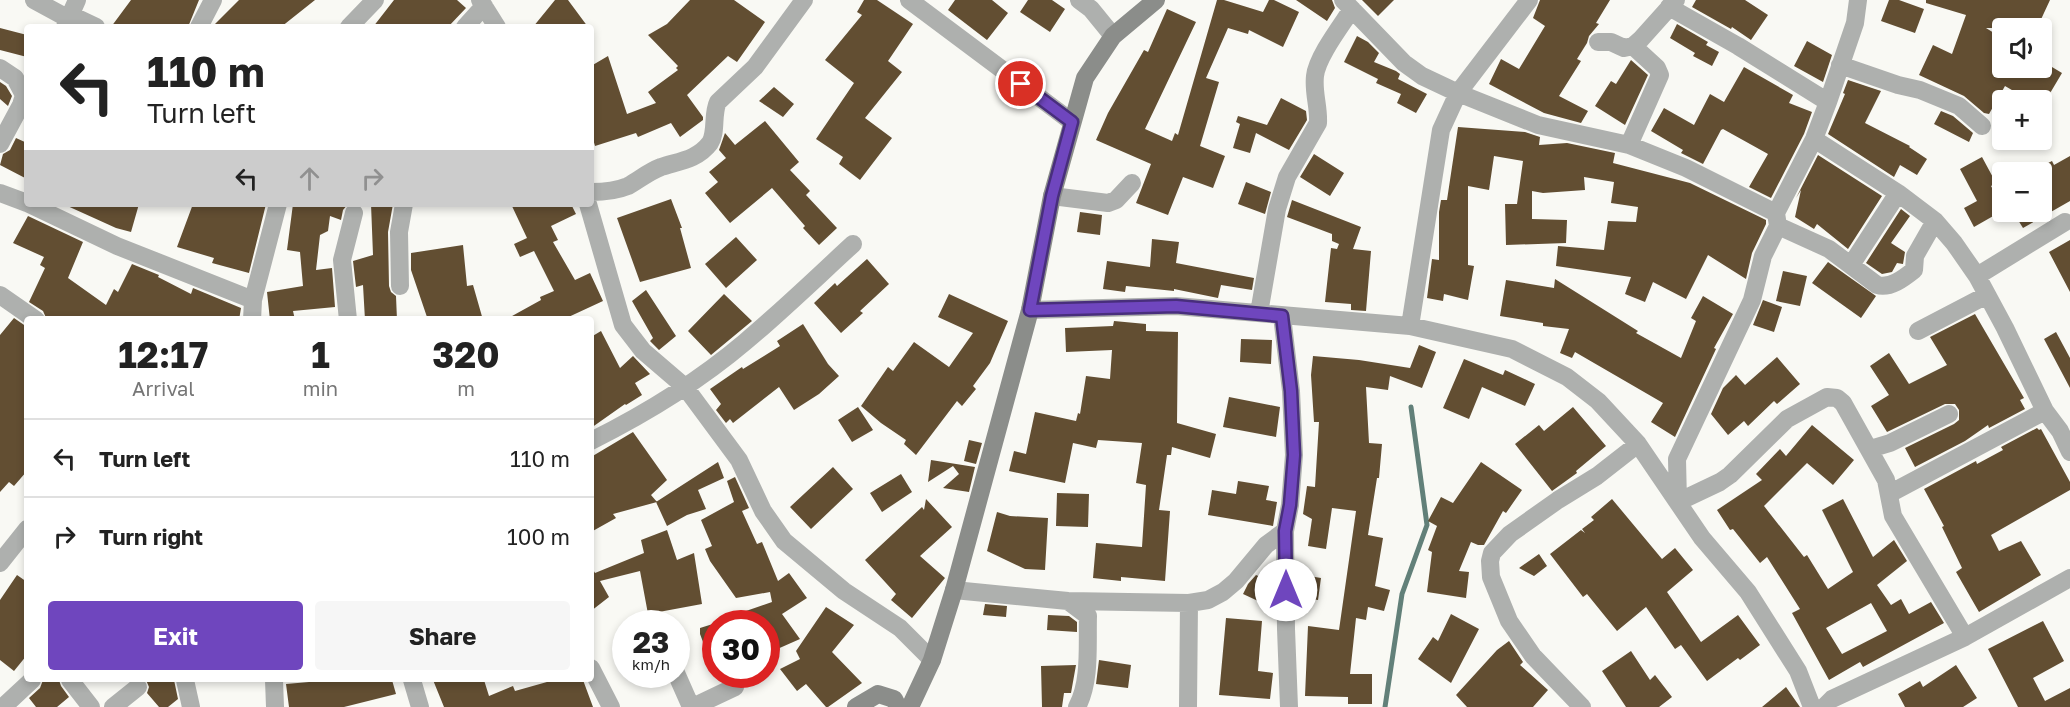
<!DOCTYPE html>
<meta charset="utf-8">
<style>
body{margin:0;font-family:"Golos Text",sans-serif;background:#f6f6f6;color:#222;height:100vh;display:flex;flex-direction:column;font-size:22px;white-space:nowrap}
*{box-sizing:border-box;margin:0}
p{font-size:20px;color:#767676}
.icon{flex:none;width:33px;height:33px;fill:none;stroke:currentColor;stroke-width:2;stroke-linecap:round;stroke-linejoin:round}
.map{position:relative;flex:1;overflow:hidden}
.side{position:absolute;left:24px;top:316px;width:570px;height:366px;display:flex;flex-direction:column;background:#fff;border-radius:6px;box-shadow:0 3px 9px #0003}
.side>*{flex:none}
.guide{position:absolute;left:24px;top:24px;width:570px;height:183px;border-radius:6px;box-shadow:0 3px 9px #0003;background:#fff;color:#222;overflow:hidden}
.controls{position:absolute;left:1992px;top:18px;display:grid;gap:12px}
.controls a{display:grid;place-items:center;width:60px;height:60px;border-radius:6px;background:#fff;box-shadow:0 3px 9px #0003;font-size:30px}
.speed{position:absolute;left:612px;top:610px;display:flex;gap:12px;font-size:30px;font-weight:700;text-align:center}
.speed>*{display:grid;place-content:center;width:78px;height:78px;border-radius:50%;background:#fff;box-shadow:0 3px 9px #0003;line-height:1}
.speed small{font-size:15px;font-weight:400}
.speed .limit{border:9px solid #d22;background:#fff;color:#111}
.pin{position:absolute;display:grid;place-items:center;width:51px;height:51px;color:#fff;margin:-26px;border:3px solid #fff;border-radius:50%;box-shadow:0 2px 6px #0007}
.me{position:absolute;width:66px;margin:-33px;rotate:0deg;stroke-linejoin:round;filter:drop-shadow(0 0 4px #0008)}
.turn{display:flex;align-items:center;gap:21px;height:126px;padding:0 24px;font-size:27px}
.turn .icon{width:78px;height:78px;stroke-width:2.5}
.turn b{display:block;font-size:42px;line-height:51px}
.lanes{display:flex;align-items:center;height:57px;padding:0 24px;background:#0003;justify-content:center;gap:30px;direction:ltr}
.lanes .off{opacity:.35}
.eta{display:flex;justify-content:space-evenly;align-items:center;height:102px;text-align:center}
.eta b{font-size:36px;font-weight:700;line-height:42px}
.primary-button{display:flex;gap:12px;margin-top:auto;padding:12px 24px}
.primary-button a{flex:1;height:69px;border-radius:6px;background:#6f46be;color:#fff;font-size:24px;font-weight:700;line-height:69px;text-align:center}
.primary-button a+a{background:#f6f6f6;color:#222}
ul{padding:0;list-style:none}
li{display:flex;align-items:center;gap:18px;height:78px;padding:0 24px;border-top:2px solid #e0e0e0}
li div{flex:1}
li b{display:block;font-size:22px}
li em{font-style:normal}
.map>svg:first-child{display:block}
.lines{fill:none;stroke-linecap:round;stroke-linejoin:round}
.stream{stroke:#628079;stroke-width:5}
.building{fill:#624e32;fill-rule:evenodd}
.street{stroke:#aeb0ae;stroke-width:18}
.secondary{stroke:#8b8d8a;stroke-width:18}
.route-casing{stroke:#482e7c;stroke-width:15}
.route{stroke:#6f46be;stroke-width:10}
</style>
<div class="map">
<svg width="2070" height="707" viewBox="0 0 2070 707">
<rect width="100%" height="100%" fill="#f9f9f4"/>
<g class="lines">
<!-- stream -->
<path class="stream" d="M 1385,707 L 1402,594 L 1427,525 L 1411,407"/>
</g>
<!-- building -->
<path class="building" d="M 131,0 L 199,0 L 188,27 L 111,27 Z
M 239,0 L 315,0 L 281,27 L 212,27 Z
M 394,0 L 457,0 L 466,8 L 448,27 L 373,27 Z
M 555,0 L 568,0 L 588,27 L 533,27 Z
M 690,0 L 734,0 L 765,22 L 737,62 L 728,56 L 687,95 L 703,117 L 703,120 L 680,137 L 671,123 L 638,137 L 636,133 L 595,146 L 591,132 L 591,66 L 608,56 L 627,114 L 656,103 L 648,92 L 678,70 L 676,68 L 678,66 L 648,35 L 667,24 Z
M 864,0 L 877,0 L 913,24 L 888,61 L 902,72 L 865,118 L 892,138 L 860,180 L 839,164 L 843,157 L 816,139 L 854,83 L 825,60 L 862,15 L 857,12 Z
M 955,0 L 992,0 L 1008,13 L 987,40 L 948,10 Z
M 1028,0 L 1052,0 L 1065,9 L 1050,32 L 1020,12 Z
M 1217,0 L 1224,0 L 1263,12 L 1269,0 L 1274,0 L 1299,12 L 1283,47 L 1249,30 L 1248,34 L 1228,28 L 1206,78 L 1219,82 L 1200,146 L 1225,156 L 1213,188 L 1183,177 L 1168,215 L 1136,203 L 1151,164 L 1096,140 L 1108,113 L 1144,50 L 1148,52 L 1167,9 L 1196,22 L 1145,129 L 1172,141 L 1175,133 L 1178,135 Z
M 1296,0 L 1332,0 L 1335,8 L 1327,21 Z
M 1362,0 L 1394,0 L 1378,16 Z
M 1540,0 L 1610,0 L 1596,23 L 1599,24 L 1589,36 L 1587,43 L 1577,59 L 1581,61 L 1559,96 L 1588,111 L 1581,123 L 1544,113 L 1489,84 L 1501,59 L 1519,69 L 1545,26 L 1533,18 Z
M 1696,0 L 1745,0 L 1768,15 L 1751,40 L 1732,27 L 1731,29 L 1692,7 Z
M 1889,0 L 1899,0 L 1924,9 L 1915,33 L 1881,21 Z
M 1926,0 L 2050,0 L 2037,28 L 1986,28 L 2002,38 L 2002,68 L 2042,68 L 2042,61 L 2062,73 L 2046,100 L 2029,100 L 2005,86 L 1989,114 L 1984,113 L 1964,96 L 1919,75 L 1933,45 L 1952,54 L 1966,15 L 1926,3 Z
M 1677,24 L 1708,42 L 1706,45 L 1719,52 L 1712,66 L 1693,56 L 1695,53 L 1670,38 Z
M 0,28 L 27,35 L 27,57 L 0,50 Z
M 1357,36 L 1368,42 L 1379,53 L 1374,62 L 1396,71 L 1400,74 L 1398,79 L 1427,94 L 1416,113 L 1397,103 L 1401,94 L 1376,83 L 1378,79 L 1344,62 Z
M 1807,41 L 1832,55 L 1823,82 L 1794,66 Z
M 1631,60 L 1648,75 L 1625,125 L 1595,106 L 1611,81 L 1616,84 Z
M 1744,67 L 1793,95 L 1789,103 L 1812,112 L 1804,134 L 1771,198 L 1749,187 L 1768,154 L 1723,129 L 1721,130 L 1703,164 L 1681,153 L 1683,150 L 1651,131 L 1664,108 L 1694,125 L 1710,94 L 1724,102 Z
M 1848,80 L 1881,91 L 1865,123 L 1910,146 L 1909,147 L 1927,159 L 1917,175 L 1900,165 L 1894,177 L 1828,134 L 1845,94 L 1843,93 Z
M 0,82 L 6,86 L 12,96 L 8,106 L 0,99 Z
M 774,87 L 794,104 L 783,117 L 759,101 Z
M 1281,98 L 1306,111 L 1307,120 L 1289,150 L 1256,133 L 1250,153 L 1233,148 L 1240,124 L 1236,122 L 1238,116 L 1267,125 Z
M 1941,111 L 1953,116 L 1973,133 L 1969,142 L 1934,124 Z
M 765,121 L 799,162 L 790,170 L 810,191 L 806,195 L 837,228 L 819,245 L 803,228 L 805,226 L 772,188 L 730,223 L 705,193 L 718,182 L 709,172 L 726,158 L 719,150 L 725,133 L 735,145 Z
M 1458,127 L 1525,132 L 1540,137 L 1539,145 L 1567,143 L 1615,153 L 1613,163 L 1690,183 L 1766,220 L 1766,224 L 1752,253 L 1746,279 L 1708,255 L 1686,299 L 1653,282 L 1645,302 L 1625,294 L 1631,277 L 1556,266 L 1558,246 L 1604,250 L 1608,221 L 1636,222 L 1638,207 L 1611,203 L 1614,182 L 1584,177 L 1585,190 L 1543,193 L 1532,191 L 1532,219 L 1567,220 L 1566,243 L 1506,245 L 1505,204 L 1517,204 L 1523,161 L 1494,156 L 1489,190 L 1468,186 L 1468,265 L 1474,266 L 1468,300 L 1444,294 L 1443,301 L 1427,298 L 1432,259 L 1439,260 L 1439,212 L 1441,200 L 1447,200 Z
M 16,138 L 27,143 L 27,179 L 0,165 L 3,154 L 10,150 Z
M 1314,154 L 1344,173 L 1330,196 L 1300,177 Z
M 1818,155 L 1882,196 L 1848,249 L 1817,224 L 1814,229 L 1795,217 L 1801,190 L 1796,198 Z
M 2070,156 L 2070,201 L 2023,228 L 2013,212 L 2042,212 L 2042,166 L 2052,161 L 2054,165 Z
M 1982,157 L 1996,183 L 1991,186 L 2002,206 L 2002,211 L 1974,227 L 1964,208 L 1977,201 L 1960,169 Z
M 1246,182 L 1271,192 L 1265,214 L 1238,204 Z
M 671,199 L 682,228 L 680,228 L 691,268 L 640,282 L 617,218 Z
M 1292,200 L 1361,227 L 1353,249 L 1371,251 L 1366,311 L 1351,310 L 1351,304 L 1325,302 L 1331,248 L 1337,249 L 1339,244 L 1332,241 L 1332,234 L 1287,217 Z
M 63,204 L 139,204 L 131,232 L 116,228 Z
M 193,204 L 266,204 L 249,273 L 212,263 L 214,258 L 177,247 Z
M 293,204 L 348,204 L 343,210 L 341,220 L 330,216 L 328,231 L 320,235 L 316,270 L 332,268 L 335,307 L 293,311 L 295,320 L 270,320 L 267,292 L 303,286 L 300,252 L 287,250 Z
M 371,204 L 393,204 L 388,232 L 389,286 L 391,292 L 396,296 L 397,320 L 365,320 L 363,285 L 356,287 L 353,261 L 373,255 Z
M 511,204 L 571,204 L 576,214 L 551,226 L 558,240 L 553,242 L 575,280 L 590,273 L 603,301 L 562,320 L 505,320 L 541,300 L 540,297 L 554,291 L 534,251 L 520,257 L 514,244 L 527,238 Z
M 1901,209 L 1910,216 L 1891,243 L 1905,252 L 1903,264 L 1897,263 L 1892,272 L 1882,274 L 1866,263 Z
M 1080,212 L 1102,215 L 1100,235 L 1077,232 Z
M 28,216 L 83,242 L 68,278 L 106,305 L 114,289 L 118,292 L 132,264 L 159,275 L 158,277 L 191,294 L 193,288 L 241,308 L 239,320 L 47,320 L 43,311 L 29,302 L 45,268 L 40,265 L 44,257 L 13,243 Z
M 736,237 L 757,260 L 726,288 L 705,264 Z
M 1152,239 L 1179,242 L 1176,263 L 1254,278 L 1252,290 L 1221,285 L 1218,298 L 1174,289 L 1174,291 L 1126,286 L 1125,292 L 1103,289 L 1107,261 L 1150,267 Z
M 2070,240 L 2070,292 L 2049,252 Z
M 463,245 L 467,286 L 473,285 L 483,320 L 428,320 L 411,270 L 411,253 Z
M 867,259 L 889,284 L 860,311 L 863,313 L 841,333 L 814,303 L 835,283 L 837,286 Z
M 1828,262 L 1876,296 L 1861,318 L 1812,283 Z
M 1783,271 L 1807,276 L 1800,306 L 1776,301 Z
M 1555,279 L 1638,331 L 1636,333 L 1681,358 L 1696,321 L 1691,318 L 1703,296 L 1733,314 L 1714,348 L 1716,349 L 1675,437 L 1651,422 L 1663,403 L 1575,352 L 1572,358 L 1560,353 L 1569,329 L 1543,326 L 1543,323 L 1500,316 L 1506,280 L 1554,288 Z
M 646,290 L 676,336 L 659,350 L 650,341 L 653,338 L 632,301 Z
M 724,294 L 752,321 L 711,355 L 688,331 Z
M 949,294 L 1008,321 L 990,363 L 973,386 L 976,389 L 962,406 L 957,401 L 916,455 L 904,444 L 906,440 L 881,423 L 861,406 L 888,367 L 893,371 L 914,342 L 949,367 L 973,333 L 938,317 Z
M 1763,300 L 1782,307 L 1774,332 L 1753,325 Z
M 1975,314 L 2024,398 L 2020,400 L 2025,409 L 1989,428 L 1988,425 L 1965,441 L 1915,467 L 1905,448 L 1954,424 L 1959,420 L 1959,410 L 1955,404 L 1945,404 L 1887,432 L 1871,406 L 1889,395 L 1870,366 L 1889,353 L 1909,384 L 1947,365 L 1930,337 Z
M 14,318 L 27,327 L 27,471 L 14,486 L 9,482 L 0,492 L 0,335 Z
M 1114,321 L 1146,324 L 1146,331 L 1178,332 L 1177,423 L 1216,434 L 1210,458 L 1172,447 L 1171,455 L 1167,455 L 1159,510 L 1170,511 L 1165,581 L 1121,577 L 1121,581 L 1093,578 L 1096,543 L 1142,547 L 1146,485 L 1136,483 L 1142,443 L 1098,440 L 1096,448 L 1073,443 L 1065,483 L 1009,471 L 1014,451 L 1026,454 L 1035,412 L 1076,421 L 1078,413 L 1080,414 L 1086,376 L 1110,379 L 1112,350 L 1066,352 L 1065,328 L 1113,326 Z
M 803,324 L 828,364 L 839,376 L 819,394 L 794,410 L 779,387 L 733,423 L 730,419 L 726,423 L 716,410 L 721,404 L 710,389 L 742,367 L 743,369 L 780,346 L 777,341 Z
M 601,331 L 620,368 L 633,356 L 650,374 L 635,383 L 642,395 L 626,405 L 625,404 L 591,428 L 591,337 Z
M 2056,332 L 2070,358 L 2070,388 L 2044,339 Z
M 1241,339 L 1272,340 L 1271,364 L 1240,362 Z
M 1419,345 L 1436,352 L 1422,388 L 1390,376 L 1388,390 L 1366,387 L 1369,443 L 1382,444 L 1379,478 L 1377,478 L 1368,535 L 1383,538 L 1375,586 L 1390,590 L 1384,611 L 1368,607 L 1366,620 L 1356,618 L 1350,674 L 1372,674 L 1372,704 L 1348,704 L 1348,697 L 1305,696 L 1308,626 L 1339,630 L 1356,511 L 1332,508 L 1326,549 L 1308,546 L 1312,519 L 1303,514 L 1307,486 L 1315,487 L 1319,422 L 1314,422 L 1311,375 L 1313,356 L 1359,360 L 1410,368 Z
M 1777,357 L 1800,384 L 1777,404 L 1774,401 L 1748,426 L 1744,421 L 1728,435 L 1711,414 L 1723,388 L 1736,375 L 1745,385 Z
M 1464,359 L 1503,375 L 1505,370 L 1535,384 L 1525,406 L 1482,387 L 1469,419 L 1443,408 Z
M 1229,397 L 1280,407 L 1276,437 L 1223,427 Z
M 858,407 L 873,430 L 852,442 L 838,420 Z
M 1573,407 L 1606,446 L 1576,471 L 1577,473 L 1552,491 L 1515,444 L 1539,425 L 1544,431 Z
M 1812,425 L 1854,460 L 1833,485 L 1807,463 L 1764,506 L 1804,557 L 1807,555 L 1828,589 L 1853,572 L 1822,510 L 1843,499 L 1873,557 L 1894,540 L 1907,561 L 1877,585 L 1891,605 L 1901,599 L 1909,614 L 1931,602 L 1944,623 L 1863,667 L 1860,662 L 1829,680 L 1792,613 L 1800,609 L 1767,557 L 1760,563 L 1733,529 L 1730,530 L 1717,510 L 1762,480 L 1756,474 L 1780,449 L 1786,456 ZM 1871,603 L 1887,631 L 1842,654 L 1826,628 Z
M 2037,428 L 2039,430 L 2041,429 L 2070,482 L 2070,490 L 1991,535 L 1999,551 L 2021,541 L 2041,575 L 1979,612 L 1956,572 L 1962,568 L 1942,527 L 1944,526 L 1924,489 L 1976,461 L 1977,464 L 2003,450 L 2001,447 Z
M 633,432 L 667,480 L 651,495 L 657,502 L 613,514 L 616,518 L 591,532 L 591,457 Z
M 969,440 L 982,443 L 976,464 L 964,461 Z
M 931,460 L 975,467 L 969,492 L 943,488 L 959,474 L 953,466 L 928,482 Z
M 718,462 L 724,478 L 698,490 L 706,509 L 687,515 L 667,526 L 656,502 Z
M 1481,462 L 1522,490 L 1506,513 L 1503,511 L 1484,545 L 1478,545 L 1471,542 L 1459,571 L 1469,572 L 1466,598 L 1427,592 L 1432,552 L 1428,550 L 1437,526 L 1428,521 L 1441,497 L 1453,503 Z
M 833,467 L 853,489 L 811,529 L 790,507 Z
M 901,474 L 912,492 L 882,512 L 870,493 Z
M 735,477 L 749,508 L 742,511 L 757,544 L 762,542 L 778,581 L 789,573 L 807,598 L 782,614 L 800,639 L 766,654 L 766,624 L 754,624 L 746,611 L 772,602 L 770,592 L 736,598 L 710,561 L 705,549 L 712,546 L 701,520 L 734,502 L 727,481 Z
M 1238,481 L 1269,486 L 1266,500 L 1277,502 L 1273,526 L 1208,515 L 1212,490 L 1236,494 Z
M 1057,493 L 1089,494 L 1088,527 L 1056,526 Z
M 926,499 L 952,527 L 920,556 L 945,578 L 912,618 L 891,600 L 896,594 L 865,560 L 922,507 L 924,510 Z
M 1612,499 L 1662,559 L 1675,548 L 1693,570 L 1667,592 L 1701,642 L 1738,615 L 1760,645 L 1740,660 L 1738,658 L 1707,681 L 1681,645 L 1675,649 L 1646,607 L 1617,631 L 1587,594 L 1583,597 L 1550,554 L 1581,530 L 1585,533 L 1582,529 L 1594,520 L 1591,517 Z
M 997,512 L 1010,516 L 1048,518 L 1045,570 L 1025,569 L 987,551 Z
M 667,530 L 677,560 L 694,553 L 702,604 L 648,614 L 640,571 L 600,581 L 609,597 L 591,611 L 591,566 L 595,573 L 644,553 L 641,540 Z
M 1539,554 L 1547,566 L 1534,576 L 1519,568 Z
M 17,575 L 27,582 L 27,655 L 14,671 L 0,660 L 0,600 Z
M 1256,575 L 1274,583 L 1274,598 L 1271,607 L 1243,594 L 1248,584 Z
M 1303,575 L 1321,578 L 1318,600 L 1300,597 Z
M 985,604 L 1007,606 L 1006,617 L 983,615 Z
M 826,607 L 854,625 L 832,652 L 862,683 L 828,707 L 826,707 L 806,684 L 797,691 L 780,669 L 800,659 L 796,651 Z
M 1451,614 L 1479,629 L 1451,683 L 1418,659 L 1433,637 L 1438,641 Z
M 1048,615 L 1069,616 L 1077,622 L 1077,632 L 1047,630 Z
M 1226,618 L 1262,621 L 1258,671 L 1273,673 L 1270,699 L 1219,695 Z
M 2043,621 L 2064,661 L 2033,678 L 2045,701 L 2070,688 L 2070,707 L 2018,707 L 1988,649 Z
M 716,623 L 716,670 L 714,671 L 700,634 L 700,628 Z
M 1509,641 L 1523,662 L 1520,665 L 1548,690 L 1533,707 L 1467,707 L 1456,695 L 1497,650 Z
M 1631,651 L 1650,680 L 1655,675 L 1672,697 L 1659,707 L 1626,707 L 1602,671 Z
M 1099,660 L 1131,665 L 1128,688 L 1096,684 Z
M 1076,665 L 1071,693 L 1064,693 L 1062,707 L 1042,707 L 1041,666 Z
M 1956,665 L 1977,698 L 1963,707 L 1905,707 L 1898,694 L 1920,681 L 1923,687 Z
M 43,680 L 59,680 L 61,686 L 69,697 L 57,707 L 36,707 L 29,698 L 40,688 Z
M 146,680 L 174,680 L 178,699 L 168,707 L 159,707 L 147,693 L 149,687 Z
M 332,680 L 392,680 L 396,694 L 344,707 L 289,707 L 286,684 Z
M 433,680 L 484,680 L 489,696 L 513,686 L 515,691 L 554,680 L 583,680 L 593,707 L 444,707 Z
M 1786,687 L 1800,707 L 1762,707 Z"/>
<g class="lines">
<!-- street -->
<path class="street" d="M 34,0 L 69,19 L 77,18 L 96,27
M 480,0 L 497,27
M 909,0 L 1072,122
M 1079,0 L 1091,9 L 1113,36
M 1343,0 L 1404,63 L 1422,76 L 1458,93 L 1538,125 L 1629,145 L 1686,168 L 1776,213
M 1858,0 L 1855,23 L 1828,102 L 1814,139 L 1776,213 L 1778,226 L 1763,256 L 1752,300 L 1677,459 L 1678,502 L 1720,482 L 1730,475 L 1787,419 L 1827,397 L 1837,398 L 1843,403 L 1886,480 L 1893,516 L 1965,637
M 1669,7 L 1738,46 L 1828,102
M 65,27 L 77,0
M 199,27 L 213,0
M 349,27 L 375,0
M 465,27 L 484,6
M 1598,42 L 1611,42 L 1624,48 L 1633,46 L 1641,39 L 1676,0
M 1840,65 L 1898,85 L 1920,90 L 1959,106 L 1982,126
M 0,68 L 15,78 L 24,95 L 21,105 L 0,144
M 1814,139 L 1898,193 L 1935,221 L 1954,243 L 1977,276 L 2005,328 L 2045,411 L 2060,431 L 2070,452
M 1629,145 L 1660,75 L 1657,68 L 1633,46
M 591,192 C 603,192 616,191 628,186 C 639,180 648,172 661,167 C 679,161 697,160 710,143 C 717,132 712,114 718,102 L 755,67 L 804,0
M 0,193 L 27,203
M 1052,196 L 1108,203 L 1116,200 L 1132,183
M 29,204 L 117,246 L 253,300
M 588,204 L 623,325 L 643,351 L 685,387 L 739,460 L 763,511 L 784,541 L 844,591 L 900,628 L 932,660
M 1778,226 L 1829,249 L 1877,285 C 1890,289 1904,278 1914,270 L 1915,256 L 1935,221
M 1851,265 L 1898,193
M 1977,276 L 2065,222
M 400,286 L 399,232 L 404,204
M 0,295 L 36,320
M 1030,310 L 1176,306 L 1410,326 L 1512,349 L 1567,377 L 1598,401 L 1638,444 L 1702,538 L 1748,592 L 1798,671 L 1812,707
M 1259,313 L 1277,209 L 1287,177 L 1318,123 C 1319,107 1313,92 1315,76 C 1317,57 1341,26 1352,9
M 1282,316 L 1291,391 L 1294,455 L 1290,505 L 1285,531 L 1286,629 L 1289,707
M 252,320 L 253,300 L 278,204
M 348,320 L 342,260 L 354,213
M 1410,326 L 1441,130 L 1458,93 L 1529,0
M 1918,331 L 1987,295
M 591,441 C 645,414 699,381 745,342 C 782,311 817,277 853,244
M 1870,449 L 1890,443 L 1949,414
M 1889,494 L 2045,411
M 0,563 L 27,529
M 954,590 L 1068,601 L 1189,603 L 1208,600 L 1223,592 L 1236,581 L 1266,545 L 1285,531
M 1068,601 L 1088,616 C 1087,645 1091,681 1077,707
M 591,668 L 611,707
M 676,673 L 691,707
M 70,680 L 91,707
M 185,680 L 191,707
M 274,680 L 275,707
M 412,680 L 420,707
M 3,707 L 32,680
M 113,707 L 138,687
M 693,707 L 735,687
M 1188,707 L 1189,603
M 1582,707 L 1533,656 L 1509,621 L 1491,577 L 1490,561 L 1492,553 L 1510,534 L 1558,500 L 1597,476 L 1638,444
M 1824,707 L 1832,699 L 1965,637 L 2070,578"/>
<!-- secondary -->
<path class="secondary" d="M 856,707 L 878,694 L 894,699 L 898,707
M 910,707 L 932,660 L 954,590 L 1030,310 L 1052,196 L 1085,78 L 1113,36 L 1156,0"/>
</g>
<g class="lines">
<!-- route casing -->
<g class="route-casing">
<path id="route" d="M 1021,84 L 1072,122 L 1052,196 L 1030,310 L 1176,306 L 1282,316 L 1291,391 L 1294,455 L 1290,505 L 1285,531 L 1286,590"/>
</g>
<!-- route -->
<use href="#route" class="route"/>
</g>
</svg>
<div class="controls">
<a><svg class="icon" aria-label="sound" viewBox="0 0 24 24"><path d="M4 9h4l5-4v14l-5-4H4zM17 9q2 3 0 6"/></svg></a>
<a>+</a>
<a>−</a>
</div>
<div class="speed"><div>23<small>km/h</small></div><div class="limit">30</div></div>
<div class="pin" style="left:1021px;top:84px;background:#d93025"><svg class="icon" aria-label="arrive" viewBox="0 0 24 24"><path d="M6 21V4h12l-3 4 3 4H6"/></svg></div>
<svg class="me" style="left:1286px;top:590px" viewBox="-20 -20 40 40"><circle r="19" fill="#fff"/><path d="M0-13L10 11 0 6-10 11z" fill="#6f46be"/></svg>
<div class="guide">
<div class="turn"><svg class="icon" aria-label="left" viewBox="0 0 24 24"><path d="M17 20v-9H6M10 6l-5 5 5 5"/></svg><div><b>110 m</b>Turn left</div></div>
<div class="lanes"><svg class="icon" aria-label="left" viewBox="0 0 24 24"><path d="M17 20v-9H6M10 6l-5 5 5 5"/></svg><svg class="icon off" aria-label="ahead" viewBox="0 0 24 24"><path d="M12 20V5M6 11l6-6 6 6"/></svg><svg class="icon off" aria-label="right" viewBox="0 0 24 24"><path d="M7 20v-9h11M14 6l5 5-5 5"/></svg></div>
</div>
<section class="side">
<div class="eta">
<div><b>12:17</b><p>Arrival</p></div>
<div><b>1</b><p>min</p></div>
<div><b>320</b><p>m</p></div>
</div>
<ul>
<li><svg class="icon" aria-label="left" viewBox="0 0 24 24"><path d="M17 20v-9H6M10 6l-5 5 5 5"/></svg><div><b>Turn left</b></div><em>110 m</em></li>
<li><svg class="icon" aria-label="right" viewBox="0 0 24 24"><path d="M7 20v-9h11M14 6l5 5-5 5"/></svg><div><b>Turn right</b></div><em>100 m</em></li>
</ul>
<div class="primary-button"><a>Exit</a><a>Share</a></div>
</section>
</div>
